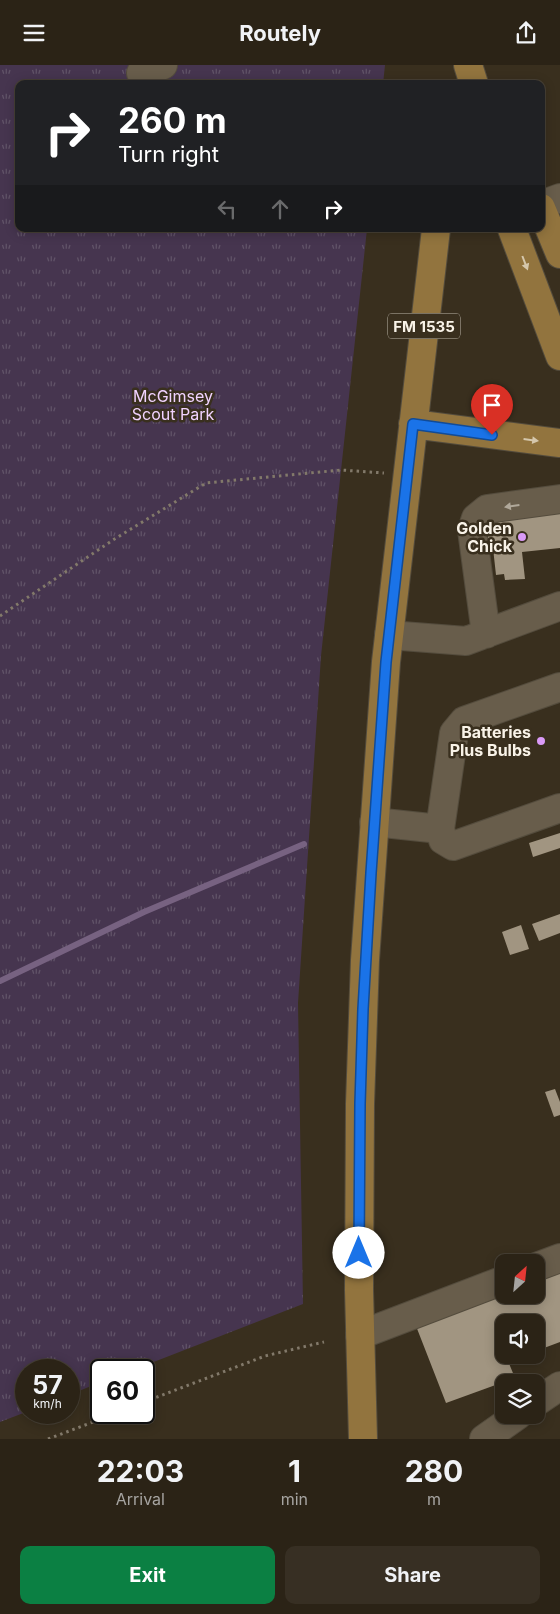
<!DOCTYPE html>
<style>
body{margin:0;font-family:Inter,sans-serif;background:#372f23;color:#f1f3f6;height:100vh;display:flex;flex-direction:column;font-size:19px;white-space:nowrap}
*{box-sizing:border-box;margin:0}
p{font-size:16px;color:#a6a4a1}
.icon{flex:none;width:28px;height:28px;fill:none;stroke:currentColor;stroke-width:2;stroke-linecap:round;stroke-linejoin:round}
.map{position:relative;height:1374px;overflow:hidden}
.side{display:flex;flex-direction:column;background:#2b2316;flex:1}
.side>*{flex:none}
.banner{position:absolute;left:15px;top:15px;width:530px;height:152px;border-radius:10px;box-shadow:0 2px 12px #0003,0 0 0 1px #474035;background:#202124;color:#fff;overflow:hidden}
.needle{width:32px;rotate:27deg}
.buttons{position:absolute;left:495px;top:1189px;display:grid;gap:10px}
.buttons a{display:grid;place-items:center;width:50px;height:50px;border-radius:10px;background:#2b2316;box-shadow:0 2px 12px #0003,0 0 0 1px #474035;font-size:25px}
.speed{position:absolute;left:15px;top:1294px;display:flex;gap:10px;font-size:25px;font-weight:700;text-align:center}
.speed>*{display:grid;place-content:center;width:65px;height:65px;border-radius:50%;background:#2b2316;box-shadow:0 2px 12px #0003,0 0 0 1px #474035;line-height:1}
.speed small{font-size:12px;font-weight:400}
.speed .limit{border:2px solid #111;border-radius:8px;background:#fff;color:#111}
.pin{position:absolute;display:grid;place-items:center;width:42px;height:42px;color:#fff;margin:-51px -21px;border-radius:50% 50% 50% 0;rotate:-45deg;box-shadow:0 0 5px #0007}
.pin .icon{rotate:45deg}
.me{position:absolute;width:55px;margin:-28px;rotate:0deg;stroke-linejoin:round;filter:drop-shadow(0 0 4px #0008)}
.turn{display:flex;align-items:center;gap:18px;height:105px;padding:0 20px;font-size:22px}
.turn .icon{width:65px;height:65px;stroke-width:2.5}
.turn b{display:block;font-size:35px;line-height:42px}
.lanes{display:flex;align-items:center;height:48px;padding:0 20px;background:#0003;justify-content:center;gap:25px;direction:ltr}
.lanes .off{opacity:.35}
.eta{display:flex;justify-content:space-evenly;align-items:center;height:85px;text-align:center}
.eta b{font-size:30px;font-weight:700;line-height:35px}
.button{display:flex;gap:10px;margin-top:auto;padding:10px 20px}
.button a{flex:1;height:58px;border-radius:10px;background:#0b8043;color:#fff;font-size:20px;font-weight:700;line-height:58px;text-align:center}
.button a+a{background:#372f23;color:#f1f3f6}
header{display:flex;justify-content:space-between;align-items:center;height:65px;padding:0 20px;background:#2b2316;font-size:22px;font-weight:700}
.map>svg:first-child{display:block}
.park{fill:url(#park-tufts)}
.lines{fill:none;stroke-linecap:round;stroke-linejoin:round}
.stream{stroke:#776281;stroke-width:6}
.building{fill:#a19581}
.minor-casing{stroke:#544c3d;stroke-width:30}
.major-casing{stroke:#544c3d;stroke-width:30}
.path{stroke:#82796a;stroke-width:3;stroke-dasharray:2.5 4;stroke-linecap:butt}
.minor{stroke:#685d4b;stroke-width:28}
.major{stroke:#92743e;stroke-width:28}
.oneway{fill:#d5c7ac}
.oneway2{fill:#b0a89a}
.route-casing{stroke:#114b97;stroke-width:12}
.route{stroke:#1a73e8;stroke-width:9}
.poi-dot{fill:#da9af7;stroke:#392f1e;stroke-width:2}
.labels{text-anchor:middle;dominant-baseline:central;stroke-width:5;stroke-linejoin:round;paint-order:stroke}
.shield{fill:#392f1e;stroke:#bfb8ab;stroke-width:1}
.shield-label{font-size:15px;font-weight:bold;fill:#f9f3e8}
.park-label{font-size:16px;fill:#f1d3ff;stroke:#392f1e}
.poi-label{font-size:16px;font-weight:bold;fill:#f9f3e8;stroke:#392f1e;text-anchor:end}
</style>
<header><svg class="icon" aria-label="menu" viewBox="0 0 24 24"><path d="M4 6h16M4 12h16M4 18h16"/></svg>Routely<svg class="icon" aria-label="share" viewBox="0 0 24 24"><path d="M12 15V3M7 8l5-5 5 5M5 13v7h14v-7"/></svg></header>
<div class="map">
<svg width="560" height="1374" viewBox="0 0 560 1374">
<defs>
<pattern id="park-tufts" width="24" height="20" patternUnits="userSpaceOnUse" patternTransform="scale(1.25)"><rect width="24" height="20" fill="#46354f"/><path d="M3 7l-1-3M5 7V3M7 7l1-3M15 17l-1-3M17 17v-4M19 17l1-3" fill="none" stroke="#615368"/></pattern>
</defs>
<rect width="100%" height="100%" fill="#392f1e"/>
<!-- park -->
<path class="park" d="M 0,0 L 385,0 L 383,19 L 19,19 L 19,164 L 367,164 L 321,591 L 298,938 L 303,1239 L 133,1305 L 101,1305 L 101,1317 L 69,1330 L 69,1305 L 26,1305 L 26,1347 L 0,1357 Z"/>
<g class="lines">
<!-- stream -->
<path class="stream" d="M 0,916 L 144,847 L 304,779"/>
</g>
<!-- building -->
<path class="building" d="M 560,440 L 560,483 L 522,487 L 525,514 L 505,515 L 504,509 L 496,510 L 493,483 L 484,484 L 486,447 Z
M 560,768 L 560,783 L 533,792 L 529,778 Z
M 560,849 L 560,868 L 539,876 L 532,859 Z
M 521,860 L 529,884 L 510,890 L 502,867 Z
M 555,1024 L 560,1037 L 560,1050 L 554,1052 L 545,1027 Z
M 560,1204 L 560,1277 L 536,1286 L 536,1258 L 504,1258 L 504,1290 L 523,1290 L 508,1296 L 515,1313 L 446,1338 L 416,1261 L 504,1227 L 504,1230 L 536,1230 L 536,1214 Z"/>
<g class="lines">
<!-- minor casing -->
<g class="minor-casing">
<path id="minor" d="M 141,8 L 163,0
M 541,140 L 560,133
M 486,569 L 472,465 L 476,453 L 487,444 L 560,434
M 389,570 L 466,576 L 560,541
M 560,622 L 464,656 L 454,668 L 440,764 L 443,775 L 453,781 L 560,743
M 374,757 L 440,764
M 536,1202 L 560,1193
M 360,1270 L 504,1215
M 536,1337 L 560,1321
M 484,1374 L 518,1350"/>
</g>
<!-- major casing -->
<g class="major-casing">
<path id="major" d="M 468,0 L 474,19
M 541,143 L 560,189
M 512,164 L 560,291
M 413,359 L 560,378
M 363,1374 L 359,1225 L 360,1039 L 365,895 L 386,597 L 436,164"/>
</g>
<!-- path -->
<path class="path" d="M 0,551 L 113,475 L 206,418 L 341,405 L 384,408
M 144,1337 L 265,1291 L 324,1277
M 48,1374 L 117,1348"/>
<!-- minor -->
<use href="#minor" class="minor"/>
<!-- major -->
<use href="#major" class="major"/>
</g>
<!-- one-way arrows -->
<defs><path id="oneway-solid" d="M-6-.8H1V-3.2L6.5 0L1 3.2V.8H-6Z" transform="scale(1.25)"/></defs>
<g class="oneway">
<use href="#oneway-solid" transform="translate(525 198) rotate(69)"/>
<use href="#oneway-solid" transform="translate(531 375) rotate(7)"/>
</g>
<use class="oneway2" href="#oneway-solid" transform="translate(512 441) rotate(172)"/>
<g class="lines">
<!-- route casing -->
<g class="route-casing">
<path id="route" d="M 359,1188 L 360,1039 L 363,944 L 371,808 L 386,597 L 413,359 L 492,370"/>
</g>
<!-- route -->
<use href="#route" class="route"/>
</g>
<!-- markers -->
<g class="poi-dot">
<circle cx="522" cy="472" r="5"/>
<circle cx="541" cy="676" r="5"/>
</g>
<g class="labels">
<!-- shield labels -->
<rect class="shield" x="388" y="248.5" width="72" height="25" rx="4"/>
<g class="shield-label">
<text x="424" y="261">FM 1535</text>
</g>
<!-- park labels -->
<g class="park-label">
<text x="173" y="331">McGimsey<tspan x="173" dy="18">Scout Park</tspan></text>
</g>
<!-- poi labels -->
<g class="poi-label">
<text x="512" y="463">Golden<tspan x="512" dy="18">Chick</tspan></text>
<text x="531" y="667">Batteries<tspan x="531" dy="18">Plus Bulbs</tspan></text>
</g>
</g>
</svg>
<div class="buttons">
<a><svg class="needle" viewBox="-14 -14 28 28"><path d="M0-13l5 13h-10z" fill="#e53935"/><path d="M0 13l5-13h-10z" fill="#a6a4a1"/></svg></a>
<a><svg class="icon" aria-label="sound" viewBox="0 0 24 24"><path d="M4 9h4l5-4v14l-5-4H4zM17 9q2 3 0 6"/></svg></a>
<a><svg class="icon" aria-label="layers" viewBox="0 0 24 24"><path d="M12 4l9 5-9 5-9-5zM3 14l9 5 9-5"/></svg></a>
</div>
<div class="speed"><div>57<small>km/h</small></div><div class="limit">60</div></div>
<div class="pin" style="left:492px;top:370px;background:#d93025"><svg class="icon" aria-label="arrive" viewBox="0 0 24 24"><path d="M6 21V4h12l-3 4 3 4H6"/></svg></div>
<svg class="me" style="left:359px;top:1188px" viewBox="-20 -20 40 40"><circle r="19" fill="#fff"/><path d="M0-13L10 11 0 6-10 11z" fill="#1a73e8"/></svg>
<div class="banner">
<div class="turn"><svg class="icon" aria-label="right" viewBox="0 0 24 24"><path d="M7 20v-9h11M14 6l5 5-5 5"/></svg><div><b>260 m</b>Turn right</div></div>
<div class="lanes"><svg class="icon off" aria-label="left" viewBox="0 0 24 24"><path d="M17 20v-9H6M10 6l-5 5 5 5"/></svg><svg class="icon off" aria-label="ahead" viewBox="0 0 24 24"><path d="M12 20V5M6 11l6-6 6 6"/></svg><svg class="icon" aria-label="right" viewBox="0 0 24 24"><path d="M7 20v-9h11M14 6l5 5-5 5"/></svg></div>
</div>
</div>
<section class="side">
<div class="eta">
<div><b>22:03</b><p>Arrival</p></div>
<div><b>1</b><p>min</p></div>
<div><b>280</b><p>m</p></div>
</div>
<div class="button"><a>Exit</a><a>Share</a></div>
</section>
